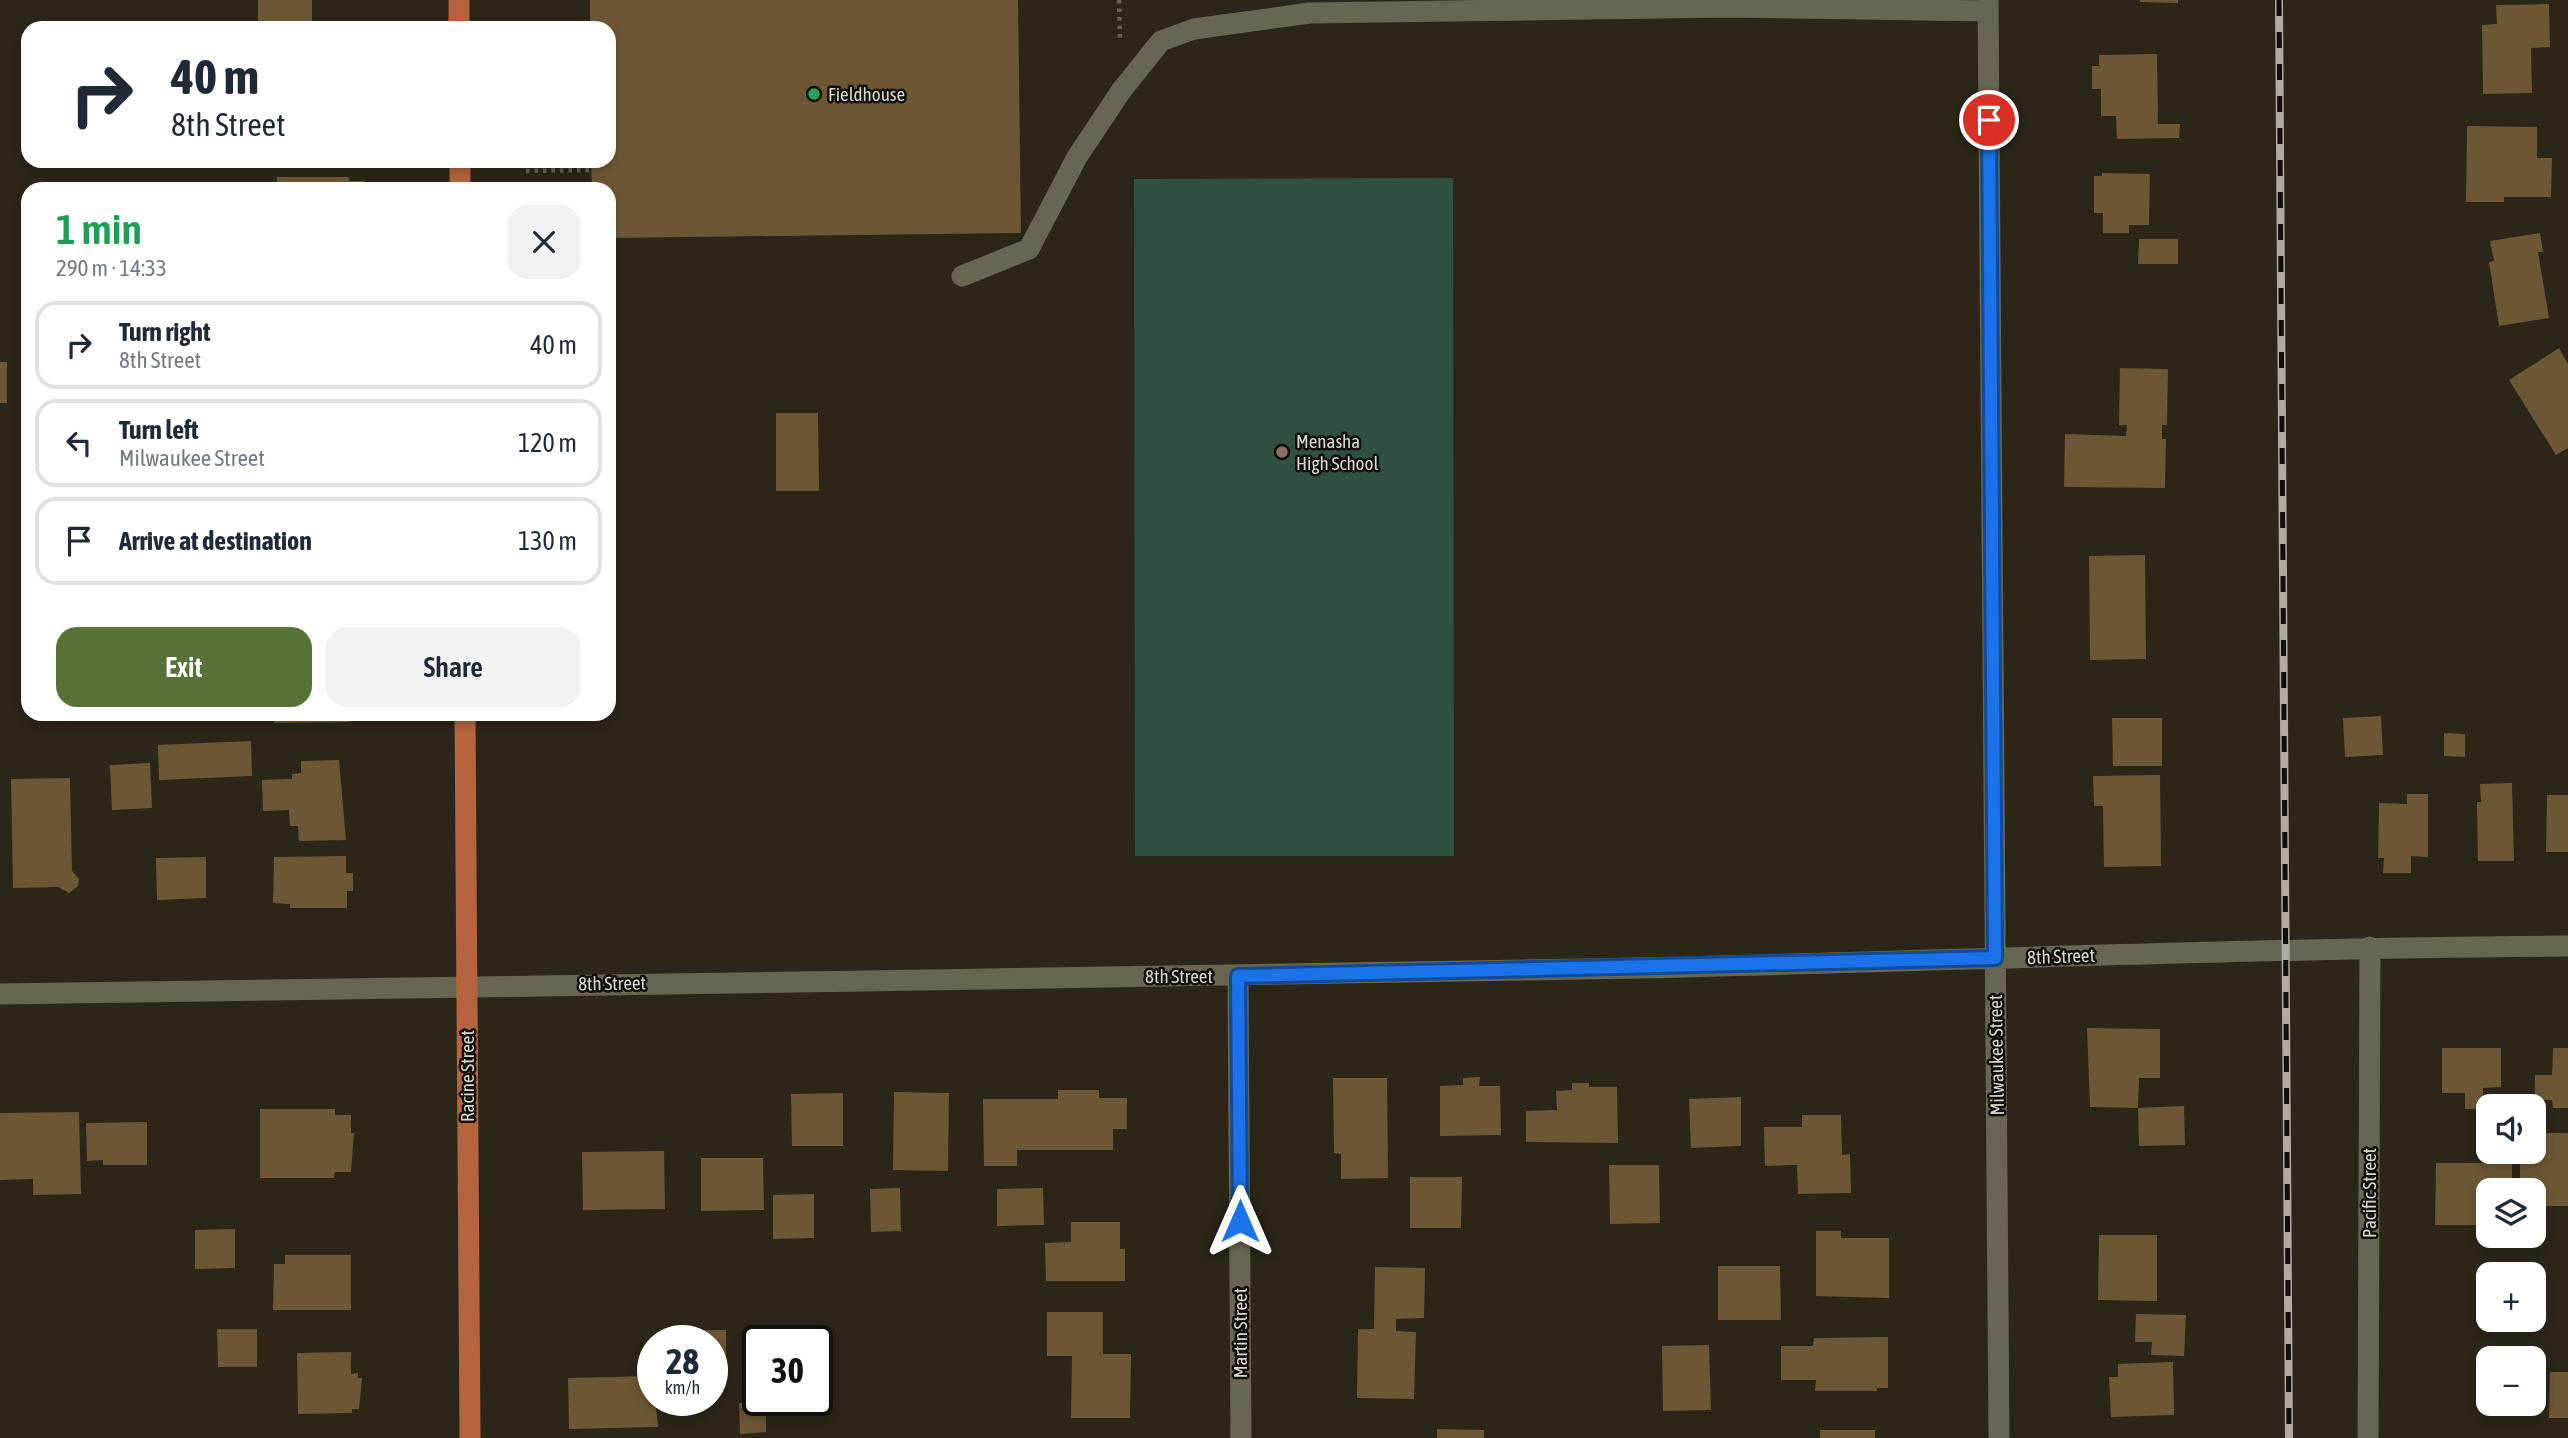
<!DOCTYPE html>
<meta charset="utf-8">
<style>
body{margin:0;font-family:"Asap Condensed",sans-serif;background:#f2f2f3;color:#1f2937;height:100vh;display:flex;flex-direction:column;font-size:26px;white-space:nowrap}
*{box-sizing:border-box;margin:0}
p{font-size:23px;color:#747a83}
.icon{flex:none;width:38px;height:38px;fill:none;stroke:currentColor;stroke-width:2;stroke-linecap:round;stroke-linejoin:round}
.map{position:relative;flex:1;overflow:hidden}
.details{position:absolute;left:21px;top:182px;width:595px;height:539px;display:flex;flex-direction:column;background:#fff;border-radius:21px;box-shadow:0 4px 10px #0003}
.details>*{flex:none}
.guide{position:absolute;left:21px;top:21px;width:595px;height:147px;border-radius:21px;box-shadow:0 4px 10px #0003;background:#fff;color:#1f2937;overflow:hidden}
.controls{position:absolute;left:2476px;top:1094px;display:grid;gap:14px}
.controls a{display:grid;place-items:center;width:70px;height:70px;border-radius:14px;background:#fff;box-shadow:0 4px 10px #0003;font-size:35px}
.speed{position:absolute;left:637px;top:1325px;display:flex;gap:14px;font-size:35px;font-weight:700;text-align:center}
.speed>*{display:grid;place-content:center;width:91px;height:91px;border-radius:50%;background:#fff;box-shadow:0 4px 10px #0003;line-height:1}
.speed small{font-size:18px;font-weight:400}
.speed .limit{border:4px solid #111;border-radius:10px;background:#fff;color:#111}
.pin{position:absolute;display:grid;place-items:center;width:60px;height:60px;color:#fff;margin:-30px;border:4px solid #fff;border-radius:50%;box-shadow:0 2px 7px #0007}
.me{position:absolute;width:77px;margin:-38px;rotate:0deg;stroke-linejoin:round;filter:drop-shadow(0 0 5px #0008)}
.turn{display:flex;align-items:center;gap:24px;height:147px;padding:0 35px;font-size:32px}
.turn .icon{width:91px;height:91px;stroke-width:2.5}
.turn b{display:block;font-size:49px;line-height:60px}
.round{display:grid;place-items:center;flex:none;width:74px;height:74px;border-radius:21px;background:#f2f2f3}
.headline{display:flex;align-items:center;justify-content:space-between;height:119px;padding:0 35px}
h1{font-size:42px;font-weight:600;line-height:52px;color:#1e9e55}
.button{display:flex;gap:14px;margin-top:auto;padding:14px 35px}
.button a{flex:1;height:80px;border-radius:21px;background:#567237;color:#fff;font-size:28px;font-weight:600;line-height:80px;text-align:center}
.button a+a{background:#f2f2f3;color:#1f2937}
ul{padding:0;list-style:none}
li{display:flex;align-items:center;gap:21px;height:88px;margin:0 14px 10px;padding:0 21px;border:4px solid #e0e1e3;border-radius:21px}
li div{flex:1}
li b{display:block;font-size:26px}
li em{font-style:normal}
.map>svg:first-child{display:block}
.green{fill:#30503f}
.building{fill:#6c5734}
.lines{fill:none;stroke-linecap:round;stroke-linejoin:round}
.path{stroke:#656154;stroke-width:4.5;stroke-dasharray:3.5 5;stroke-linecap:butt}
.minor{stroke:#696553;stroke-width:21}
.major{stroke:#b5643d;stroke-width:21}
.rail-casing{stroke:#afaba0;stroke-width:8}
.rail{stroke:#110f09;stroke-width:5;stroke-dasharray:16;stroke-linecap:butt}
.route-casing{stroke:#114b97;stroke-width:18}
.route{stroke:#1a73e8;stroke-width:12}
.leisure-dot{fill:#2e9e5b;stroke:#110f09;stroke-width:2.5}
.education-dot{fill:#8d6e63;stroke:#110f09;stroke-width:2.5}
.labels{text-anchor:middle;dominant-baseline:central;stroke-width:5;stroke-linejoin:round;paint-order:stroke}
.poi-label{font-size:19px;fill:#d9d6cc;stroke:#110f09;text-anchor:start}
.street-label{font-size:19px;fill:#d9d6cc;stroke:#110f09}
</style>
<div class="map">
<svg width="2568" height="1438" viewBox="0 0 2568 1438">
<rect width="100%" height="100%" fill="#2b2617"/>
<!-- green -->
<path class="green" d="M 1453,178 L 1454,856 L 1135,856 L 1134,179 Z"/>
<!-- building -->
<path class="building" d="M 258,0 L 312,0 L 312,28 L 258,28 Z
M 590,0 L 1018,0 L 1021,233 L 609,238 L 609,189 L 592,189 L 591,161 L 609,161 L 609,28 L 590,28 Z
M 2140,0 L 2178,0 L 2178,3 L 2140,2 Z
M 2549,4 L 2550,47 L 2531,48 L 2532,93 L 2483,94 L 2482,25 L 2497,24 L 2496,5 Z
M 2157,54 L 2158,124 L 2180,124 L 2179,138 L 2117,139 L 2116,116 L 2101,116 L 2101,89 L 2092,89 L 2092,66 L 2099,66 L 2099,55 Z
M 2467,126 L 2537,127 L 2537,158 L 2552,158 L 2551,197 L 2504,197 L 2504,202 L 2466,202 Z
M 2102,173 L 2150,174 L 2149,225 L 2129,225 L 2129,233 L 2103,233 L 2103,213 L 2094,213 L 2094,176 L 2102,176 Z
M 277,177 L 349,177 L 349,181 L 365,181 L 365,189 L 277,189 Z
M 2540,233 L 2543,252 L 2538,252 L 2549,318 L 2499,326 L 2489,262 L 2494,261 L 2490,241 Z
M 2139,239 L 2178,239 L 2178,264 L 2138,264 Z
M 2559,348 L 2568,364 L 2568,448 L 2556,455 L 2509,380 Z
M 0,362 L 7,362 L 7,403 L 0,403 Z
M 2120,368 L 2168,369 L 2167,425 L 2162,425 L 2162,439 L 2166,439 L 2165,488 L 2064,487 L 2065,434 L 2126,436 L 2127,425 L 2119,425 Z
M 776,413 L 818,413 L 819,491 L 776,491 Z
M 2145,555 L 2146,659 L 2090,660 L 2089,556 Z
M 274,714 L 351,714 L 351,722 L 274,723 Z
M 2381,716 L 2383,755 L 2345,757 L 2343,718 Z
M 2112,718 L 2162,718 L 2162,766 L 2113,766 Z
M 2444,733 L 2465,734 L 2465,757 L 2444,756 Z
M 251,741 L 252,776 L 159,780 L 158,745 Z
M 339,760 L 346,840 L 299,841 L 298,826 L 290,826 L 289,810 L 263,811 L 262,780 L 292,779 L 292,774 L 301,773 L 301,761 Z
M 150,763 L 152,808 L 112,810 L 110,765 Z
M 2160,775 L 2161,866 L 2104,867 L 2103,806 L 2094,806 L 2093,776 Z
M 70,778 L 72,871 L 79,879 L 78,886 L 69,893 L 58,887 L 13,888 L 11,779 Z
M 2512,783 L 2514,861 L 2478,861 L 2477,802 L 2481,802 L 2480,784 Z
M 2407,794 L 2428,794 L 2428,857 L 2411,856 L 2411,873 L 2383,873 L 2384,858 L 2378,858 L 2379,803 L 2407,804 Z
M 2547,795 L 2568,795 L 2568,852 L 2546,852 Z
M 346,856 L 346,873 L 353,873 L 353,891 L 347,891 L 347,908 L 290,908 L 290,904 L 273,903 L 274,857 Z
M 206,857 L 206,898 L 157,900 L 156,858 Z
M 2087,1028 L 2160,1029 L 2160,1078 L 2139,1078 L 2138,1108 L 2184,1106 L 2185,1145 L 2139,1146 L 2138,1108 L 2090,1107 Z
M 2442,1048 L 2501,1048 L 2501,1087 L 2483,1088 L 2484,1109 L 2465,1109 L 2465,1093 L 2442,1093 Z
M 2553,1048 L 2568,1048 L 2568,1108 L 2553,1108 L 2552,1100 L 2535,1100 L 2535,1075 L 2552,1075 Z
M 1480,1077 L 1479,1086 L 1500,1086 L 1501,1135 L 1440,1136 L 1440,1086 L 1463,1085 L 1463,1078 Z
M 1333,1078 L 1387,1078 L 1388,1178 L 1341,1179 L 1341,1154 L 1334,1153 Z
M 1572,1083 L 1589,1083 L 1589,1087 L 1617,1087 L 1618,1143 L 1526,1142 L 1526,1111 L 1557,1110 L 1556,1091 L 1572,1090 Z
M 1058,1090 L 1099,1090 L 1099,1098 L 1127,1098 L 1127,1129 L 1113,1129 L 1113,1150 L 1017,1150 L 1017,1166 L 984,1166 L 983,1099 L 1058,1099 Z
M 894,1092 L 949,1093 L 948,1171 L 893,1170 Z
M 843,1093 L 843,1146 L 792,1146 L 791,1094 Z
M 1741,1097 L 1741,1146 L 1691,1148 L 1689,1099 Z
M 260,1109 L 335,1109 L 335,1115 L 351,1115 L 351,1133 L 354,1133 L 351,1172 L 335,1172 L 334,1178 L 260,1178 Z
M 79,1112 L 81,1194 L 33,1195 L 33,1179 L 0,1180 L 0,1113 Z
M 1802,1115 L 1841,1115 L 1842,1155 L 1850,1154 L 1851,1193 L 1798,1194 L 1797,1165 L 1765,1166 L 1764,1127 L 1802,1127 Z
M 147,1122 L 147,1165 L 103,1165 L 103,1160 L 87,1161 L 86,1123 Z
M 2534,1133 L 2568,1133 L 2568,1206 L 2534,1206 L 2534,1190 L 2520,1190 L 2520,1152 L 2534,1152 Z
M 664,1151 L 665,1209 L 583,1210 L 582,1152 Z
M 701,1158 L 763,1158 L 764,1210 L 701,1211 Z
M 2436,1163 L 2512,1163 L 2512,1190 L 2488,1190 L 2488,1236 L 2512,1236 L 2512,1239 L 2478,1239 L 2478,1225 L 2435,1225 Z
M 1609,1165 L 1659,1165 L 1660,1223 L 1610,1224 Z
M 1410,1177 L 1462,1177 L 1461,1228 L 1410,1228 Z
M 900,1188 L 901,1231 L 871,1232 L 870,1189 Z
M 1043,1188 L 1044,1225 L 997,1226 L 997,1189 Z
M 814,1194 L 814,1238 L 773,1239 L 773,1195 Z
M 1071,1222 L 1120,1222 L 1120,1249 L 1125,1249 L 1125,1281 L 1046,1281 L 1045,1243 L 1071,1242 Z
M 235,1229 L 235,1268 L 195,1269 L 195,1230 Z
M 1816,1231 L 1841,1231 L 1841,1238 L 1889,1238 L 1889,1298 L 1816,1296 Z
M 2099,1235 L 2157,1235 L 2157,1301 L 2098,1300 Z
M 285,1255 L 351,1255 L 351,1310 L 273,1310 L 274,1264 L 285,1264 Z
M 1718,1266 L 1780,1266 L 1781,1320 L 1718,1320 Z
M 1375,1267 L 1425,1268 L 1424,1318 L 1396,1319 L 1396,1331 L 1416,1332 L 1414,1399 L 1357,1398 L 1358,1329 L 1374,1329 Z
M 1047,1312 L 1103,1312 L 1103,1354 L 1131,1354 L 1130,1418 L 1071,1418 L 1072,1356 L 1047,1356 Z
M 2136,1314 L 2186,1315 L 2184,1356 L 2151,1355 L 2152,1342 L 2135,1342 Z
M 217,1329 L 257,1329 L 257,1367 L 218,1367 Z
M 676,1330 L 726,1330 L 726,1364 L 712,1364 L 712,1340 L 676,1340 Z
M 1888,1337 L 1888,1388 L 1877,1388 L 1877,1391 L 1815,1391 L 1816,1380 L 1781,1380 L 1781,1346 L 1813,1346 L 1814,1338 Z
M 1709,1345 L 1711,1410 L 1663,1411 L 1662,1346 Z
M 351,1352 L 351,1374 L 358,1373 L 358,1378 L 362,1378 L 359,1409 L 352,1409 L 352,1413 L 298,1414 L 297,1353 Z
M 2173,1362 L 2174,1415 L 2111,1417 L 2109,1377 L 2118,1377 L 2118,1364 Z
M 2550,1372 L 2568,1372 L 2568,1418 L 2549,1418 Z
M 653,1376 L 658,1427 L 569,1429 L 568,1378 Z
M 739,1403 L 766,1403 L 766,1432 L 740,1434 Z
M 1437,1429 L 1484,1430 L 1484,1438 L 1437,1438 Z
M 1820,1430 L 1875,1430 L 1875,1438 L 1820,1438 Z"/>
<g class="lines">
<!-- path -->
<path class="path" d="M 1119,0 L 1120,41
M 526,171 L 592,170"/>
<!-- minor -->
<path class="minor" d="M 1988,0 L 1999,1438
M 962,276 L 1029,249 L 1077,157 L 1121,91 L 1161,41 L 1194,29 L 1310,13 L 1727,7 L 1988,11
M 1238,976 L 1241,1438
M 0,994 C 546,985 1093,979 1639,968 C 1949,961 2258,948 2568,946
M 2368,1438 L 2370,947"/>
<!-- major -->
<path class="major" d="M 459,0 L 459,28
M 460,161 L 460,189
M 465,714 L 470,1438"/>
<!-- rail casing -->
<g class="rail-casing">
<path id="rail" d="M 2279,0 L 2289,1438"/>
</g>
<!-- rail -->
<use href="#rail" class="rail"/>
</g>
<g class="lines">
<!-- route casing -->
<g class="route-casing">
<path id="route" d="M 1240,1221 L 1238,976 L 1995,958 L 1989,120"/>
</g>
<!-- route -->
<use href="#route" class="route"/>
</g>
<!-- markers -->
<circle class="leisure-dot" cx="814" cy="94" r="7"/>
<circle class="education-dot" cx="1282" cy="452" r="7"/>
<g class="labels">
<!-- poi labels -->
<g class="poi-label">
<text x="828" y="94">Fieldhouse</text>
<text x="1296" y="441">Menasha<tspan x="1296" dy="22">High School</tspan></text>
</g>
<!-- street labels -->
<g class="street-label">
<text transform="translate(2061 956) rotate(-2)">8th Street</text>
<text x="1179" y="976">8th Street</text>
<text transform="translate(612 983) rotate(-1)">8th Street</text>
<text transform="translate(1996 1055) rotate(-91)">Milwaukee Street</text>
<text transform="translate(467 1076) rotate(-90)">Racine Street</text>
<text transform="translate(2369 1193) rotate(-90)">Pacific Street</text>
<text transform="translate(1240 1333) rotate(-90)">Martin Street</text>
</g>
</g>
</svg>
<div class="controls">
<a><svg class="icon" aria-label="sound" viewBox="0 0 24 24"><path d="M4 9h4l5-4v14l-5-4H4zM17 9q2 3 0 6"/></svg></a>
<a><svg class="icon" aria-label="layers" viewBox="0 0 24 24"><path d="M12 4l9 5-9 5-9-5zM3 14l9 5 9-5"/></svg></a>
<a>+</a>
<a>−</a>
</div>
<div class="speed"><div>28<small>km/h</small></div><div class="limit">30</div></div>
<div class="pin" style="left:1989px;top:120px;background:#d93025"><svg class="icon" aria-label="arrive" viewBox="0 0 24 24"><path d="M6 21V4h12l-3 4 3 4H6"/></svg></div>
<svg class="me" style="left:1240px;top:1221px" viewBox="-20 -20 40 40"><path d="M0-17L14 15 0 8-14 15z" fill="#1a73e8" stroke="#fff" stroke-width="4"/></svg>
<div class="guide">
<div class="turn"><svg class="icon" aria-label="right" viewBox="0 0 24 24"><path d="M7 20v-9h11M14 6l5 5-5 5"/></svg><div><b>40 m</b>8th Street</div></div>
</div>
<section class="details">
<div class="headline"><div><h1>1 min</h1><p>290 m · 14:33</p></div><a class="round"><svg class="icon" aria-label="close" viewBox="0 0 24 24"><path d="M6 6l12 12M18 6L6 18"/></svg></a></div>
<ul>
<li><svg class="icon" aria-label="right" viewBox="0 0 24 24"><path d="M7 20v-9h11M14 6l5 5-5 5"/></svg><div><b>Turn right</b><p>8th Street</p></div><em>40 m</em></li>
<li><svg class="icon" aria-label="left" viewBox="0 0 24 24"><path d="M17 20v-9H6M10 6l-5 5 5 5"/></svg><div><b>Turn left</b><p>Milwaukee Street</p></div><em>120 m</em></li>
<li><svg class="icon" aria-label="arrive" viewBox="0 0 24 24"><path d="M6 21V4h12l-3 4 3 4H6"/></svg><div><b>Arrive at destination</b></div><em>130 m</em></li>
</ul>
<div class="button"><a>Exit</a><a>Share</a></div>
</section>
</div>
